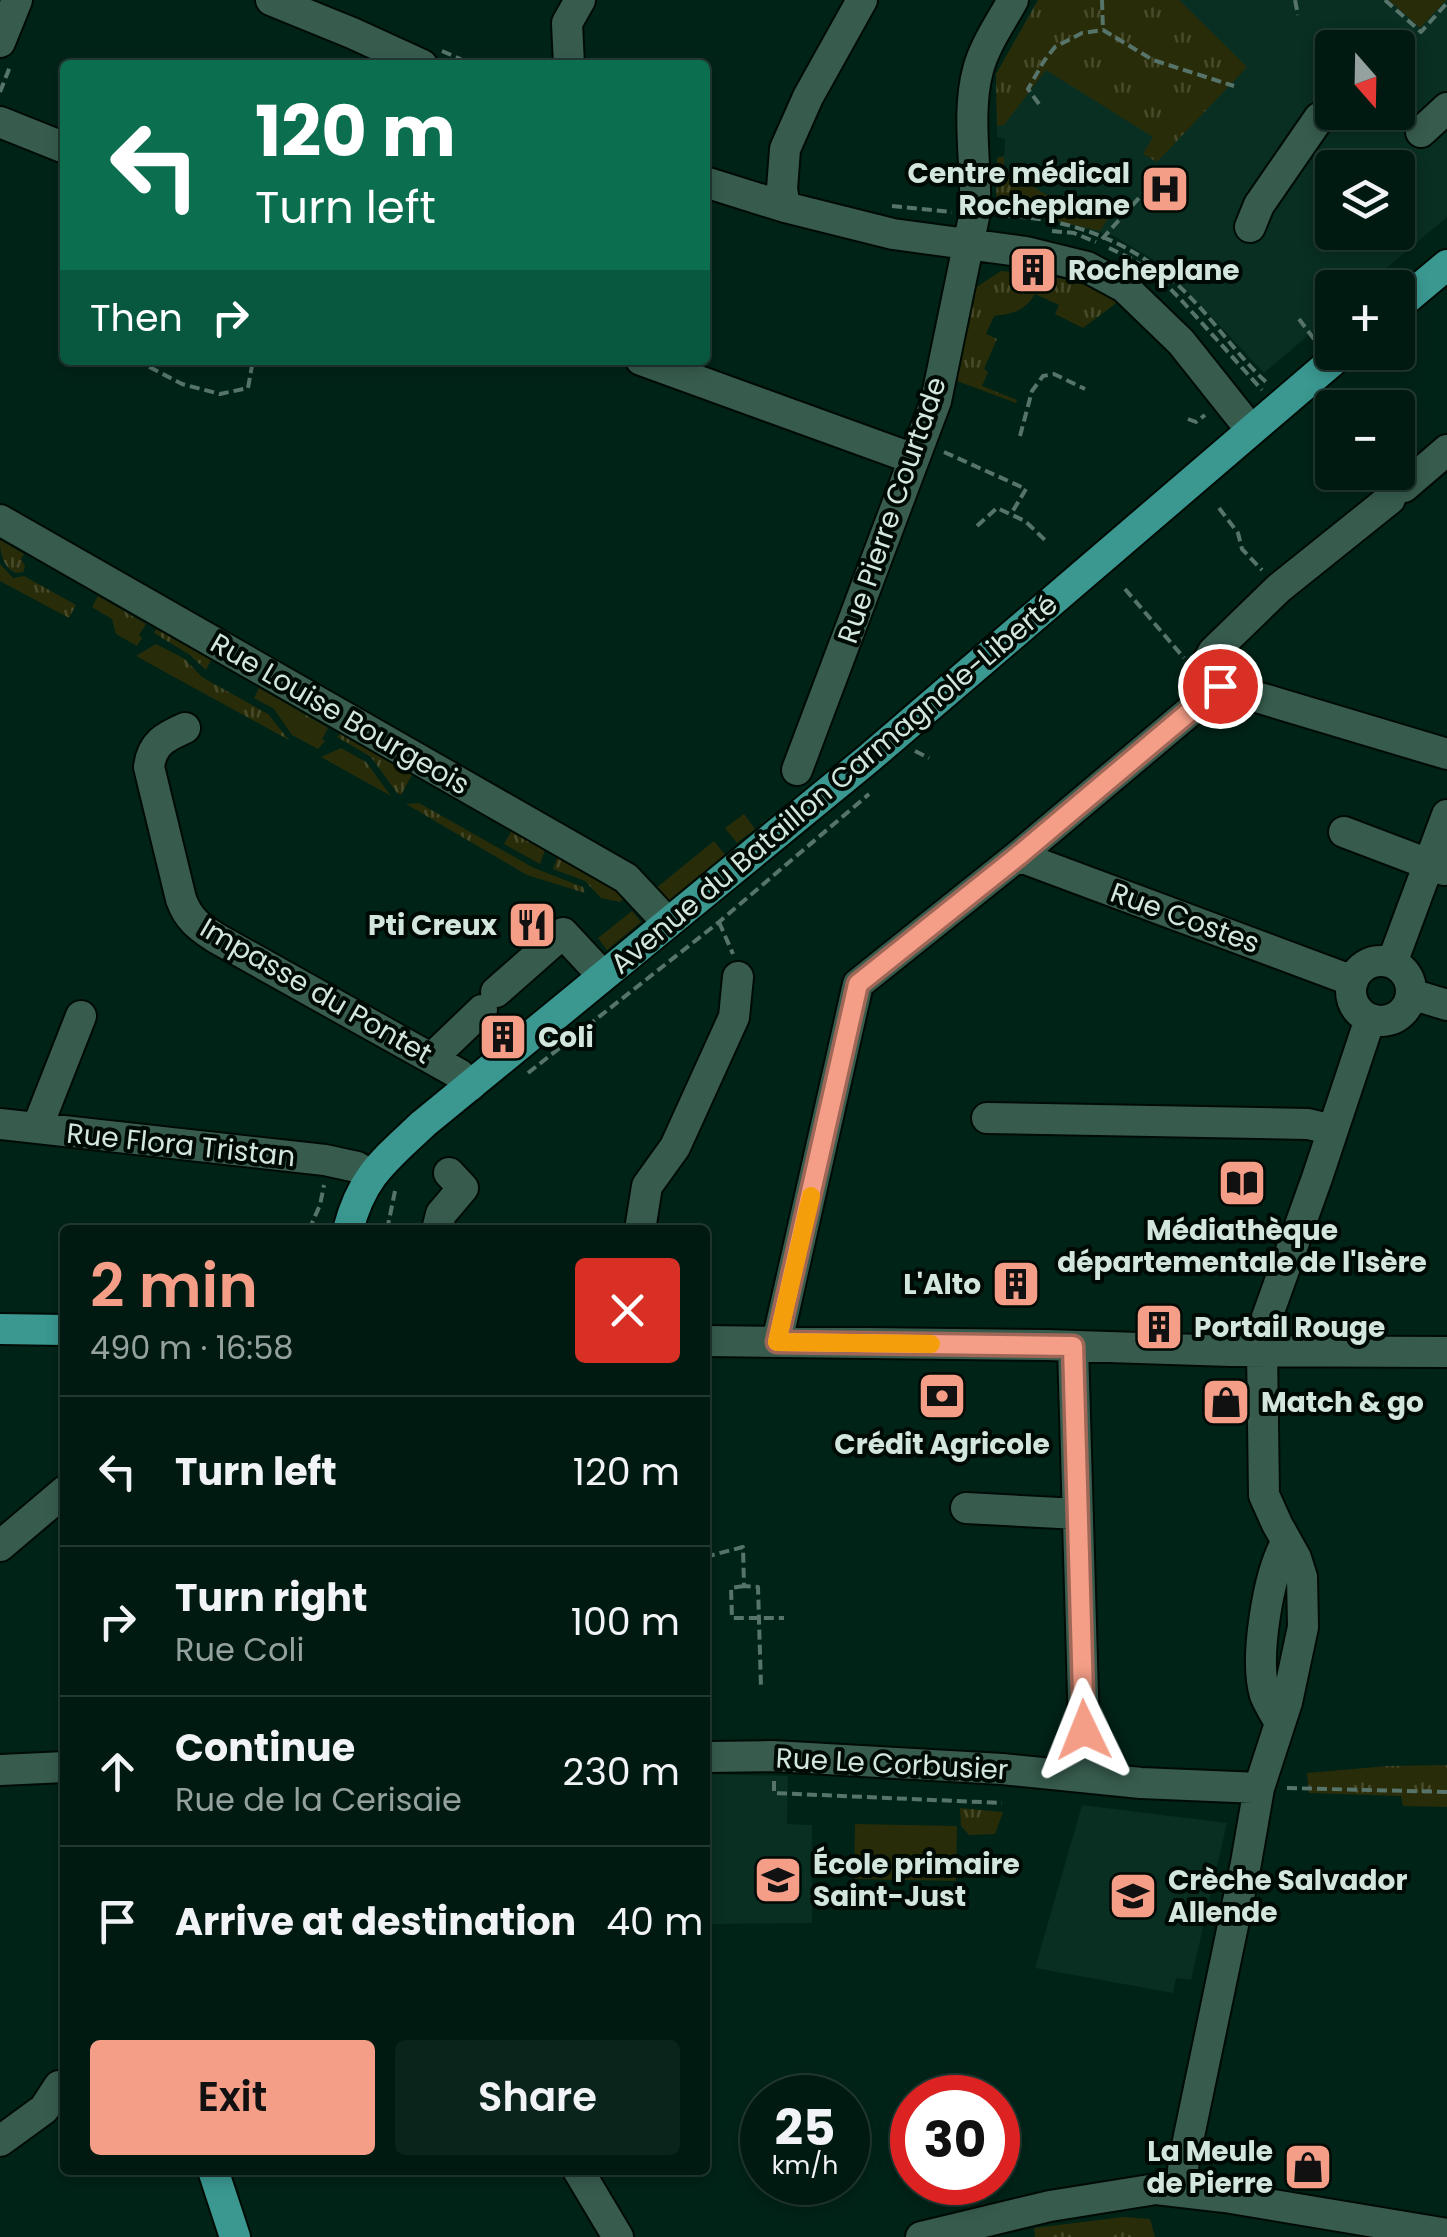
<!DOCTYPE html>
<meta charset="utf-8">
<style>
body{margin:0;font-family:Poppins,sans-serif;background:#0a231b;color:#f1f3f6;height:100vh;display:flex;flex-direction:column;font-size:38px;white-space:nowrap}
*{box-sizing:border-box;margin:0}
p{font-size:32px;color:#95a19f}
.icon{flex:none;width:55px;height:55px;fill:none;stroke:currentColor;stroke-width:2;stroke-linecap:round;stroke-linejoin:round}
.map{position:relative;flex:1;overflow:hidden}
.drawer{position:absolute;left:60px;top:1225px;width:650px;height:950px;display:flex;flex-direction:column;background:#001a12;border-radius:10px;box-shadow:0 5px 15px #0003,0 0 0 2px #223832}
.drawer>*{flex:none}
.banner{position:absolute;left:60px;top:60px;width:650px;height:305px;border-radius:10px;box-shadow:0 5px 15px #0003,0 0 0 2px #223832;background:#0b6e4f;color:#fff;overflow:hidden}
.needle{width:65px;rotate:160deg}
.buttons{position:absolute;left:1315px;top:30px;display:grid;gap:20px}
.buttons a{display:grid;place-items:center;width:100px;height:100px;border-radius:10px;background:#001a12;box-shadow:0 5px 15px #0003,0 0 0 2px #223832;font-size:50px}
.speed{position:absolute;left:740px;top:2075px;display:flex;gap:20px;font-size:50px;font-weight:700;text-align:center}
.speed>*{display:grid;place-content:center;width:130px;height:130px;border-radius:50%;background:#001a12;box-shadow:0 5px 15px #0003,0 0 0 2px #223832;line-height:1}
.speed small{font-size:25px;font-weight:400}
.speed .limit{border:15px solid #d22;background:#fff;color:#111}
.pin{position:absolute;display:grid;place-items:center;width:85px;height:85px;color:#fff;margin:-42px;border:5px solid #fff;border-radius:50%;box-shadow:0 2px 10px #0007}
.me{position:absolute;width:110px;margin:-55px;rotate:358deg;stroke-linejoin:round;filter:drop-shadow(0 0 8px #0008)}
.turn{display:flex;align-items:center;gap:35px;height:210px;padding:0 30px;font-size:45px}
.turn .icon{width:130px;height:130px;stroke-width:2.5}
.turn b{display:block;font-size:70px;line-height:85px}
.then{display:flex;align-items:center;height:95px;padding:0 30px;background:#0003;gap:20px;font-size:38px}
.round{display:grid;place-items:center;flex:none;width:105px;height:105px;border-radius:10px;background:#0a231b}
.head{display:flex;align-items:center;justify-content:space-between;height:170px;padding:0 30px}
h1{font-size:60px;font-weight:600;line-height:75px;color:#f49e87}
.button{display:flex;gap:20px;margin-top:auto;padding:20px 30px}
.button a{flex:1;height:115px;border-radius:10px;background:#f49e87;color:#111;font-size:40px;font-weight:600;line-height:115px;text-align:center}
.button a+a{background:#0a231b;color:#f1f3f6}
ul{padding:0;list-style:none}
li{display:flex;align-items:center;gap:30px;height:150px;padding:0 30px;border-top:2px solid #223832}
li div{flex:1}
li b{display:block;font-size:38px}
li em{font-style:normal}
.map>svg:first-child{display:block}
.built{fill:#092e22;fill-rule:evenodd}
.grass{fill:url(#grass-tufts)}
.pitch{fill:#292c08}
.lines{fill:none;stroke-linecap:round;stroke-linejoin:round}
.minor-casing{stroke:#000b05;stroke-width:34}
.major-casing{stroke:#000b05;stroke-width:34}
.path{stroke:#57746a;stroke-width:4;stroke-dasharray:10 5;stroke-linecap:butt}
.minor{stroke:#375c4e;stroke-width:30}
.major{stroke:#3a9891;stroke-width:30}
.route-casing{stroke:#9f6758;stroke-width:25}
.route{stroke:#f49e87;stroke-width:18}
.slow{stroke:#f59e0b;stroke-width:18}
.labels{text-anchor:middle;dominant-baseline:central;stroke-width:8;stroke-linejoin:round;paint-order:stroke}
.poi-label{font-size:28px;font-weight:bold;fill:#d2e6dd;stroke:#000a05;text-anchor:start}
.street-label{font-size:28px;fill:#d2e6dd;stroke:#000a05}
</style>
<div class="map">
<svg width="1447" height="2237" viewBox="0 0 1447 2237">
<defs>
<pattern id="grass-tufts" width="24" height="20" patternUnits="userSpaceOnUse" patternTransform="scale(2.5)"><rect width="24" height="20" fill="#292c08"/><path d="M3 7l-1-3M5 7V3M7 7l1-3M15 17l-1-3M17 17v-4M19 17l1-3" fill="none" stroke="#474b2c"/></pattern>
</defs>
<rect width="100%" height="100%" fill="#002318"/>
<!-- built -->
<path class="built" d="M 1038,0 L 1447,0 L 1447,217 L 1364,287 L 1332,288 L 1332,315 L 1264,373 L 1165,267 L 1114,236 L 1035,216 L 996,211 L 997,158 L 1004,156 L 1005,139 L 997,137 L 996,74 ZM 1332,48 L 1398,48 L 1398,112 L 1332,112 ZM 1332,168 L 1398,168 L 1398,232 L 1332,232 Z
M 705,1774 L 788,1776 L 787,1824 L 812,1825 L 812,1923 L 705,1924 Z
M 1082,1805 L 1227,1823 L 1191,1980 L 1176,1978 L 1173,1993 L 1035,1968 Z"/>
<!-- grass -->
<path class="grass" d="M 1038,0 L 1179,0 L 1247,67 L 1157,162 L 1143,154 L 1153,137 L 1046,70 L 1004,125 L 997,126 L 996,74 Z
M 1389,0 L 1446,0 L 1420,28 Z
M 1004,156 L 1004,170 L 1090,220 L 1099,209 L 1110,215 L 1100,231 L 1035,216 L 996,211 L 997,158 Z
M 1001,271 C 1041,275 1084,278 1119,301 L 1083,328 L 1055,314 L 1059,305 L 1035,294 C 1025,311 1013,314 994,316 L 986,334 L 997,339 L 984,369 L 988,372 L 982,386 L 1017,400 L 1016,403 L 957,381 L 975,288 Z
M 0,540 L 24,554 L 21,559 L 25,566 L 23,572 L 16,573 C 3,567 0,554 0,540 Z
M 0,564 L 13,578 L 24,576 L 76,605 L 69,618 L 0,581 Z
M 98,596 L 146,624 L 139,635 L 142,638 L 137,646 L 116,634 L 112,619 L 92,607 Z
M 156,629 L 211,660 L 206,670 L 190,655 L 154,633 Z
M 156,644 L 185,659 L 202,677 L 268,714 L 289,740 L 136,656 Z
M 259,688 L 328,728 L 322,739 L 325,741 L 318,749 L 292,735 L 274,709 L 254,698 Z
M 340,734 L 412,775 L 401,795 L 397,793 L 371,757 L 337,737 Z
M 341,748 L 366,762 L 391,796 L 321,757 Z
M 419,803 L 534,868 L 583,887 L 585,893 L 527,875 L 406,804 Z
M 744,814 L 755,829 L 737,843 L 725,828 Z
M 512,830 L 545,850 L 540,864 L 504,844 Z
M 714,841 L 726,856 L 662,907 L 650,893 Z
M 558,856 L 626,897 L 620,902 L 601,898 L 585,881 L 553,869 Z
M 632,911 L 641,922 L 607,950 L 598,938 Z
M 1447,1765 L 1447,1807 L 1403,1806 L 1401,1796 L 1309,1793 L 1307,1773 L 1388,1766 Z
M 960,1808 L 1003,1812 L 995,1834 L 969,1835 L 961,1826 Z
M 1123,2217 L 1150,2219 L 1155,2237 L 1035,2237 L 1034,2228 Z"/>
<!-- pitch -->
<path class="pitch" d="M 855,1824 L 957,1826 L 956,1881 L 854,1879 Z"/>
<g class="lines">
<!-- minor casing -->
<g class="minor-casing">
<path id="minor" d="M 271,0 L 352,33 L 422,65
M 0,42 L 17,0
M 569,65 L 567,23 L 580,0
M 0,122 L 65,148
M 1421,132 L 1447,108
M 705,182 L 785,207 L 893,234 L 1026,252 L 1087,267 L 1124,287 L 1181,342 L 1251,430
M 785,207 L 782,189 L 785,149 L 808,97 L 862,0
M 1250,227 L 1259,205 L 1319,118
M 641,360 L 914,459
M 1404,487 L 1447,450
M 1390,499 L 1279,588 L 1213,652 L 1207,663 L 1220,686 L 1447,754
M 0,520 L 626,878 L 668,923
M 185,728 C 165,737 152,743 149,767 L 181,899 C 188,919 199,927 216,938 L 459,1074 L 470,1086
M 797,770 L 936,401 L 975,212 C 977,167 966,114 978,70 C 984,46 1001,22 1013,0
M 1344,832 L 1444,870
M 1018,856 L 1353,981
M1351 991a30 30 0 1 1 60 0a30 30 0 1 1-60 0Z
M 1392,963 L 1447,815
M 496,992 L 563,933 L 603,976
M 1411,994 L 1447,1005
M 432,1058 L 482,1010
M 987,1118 L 1308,1124 L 1333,1130
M 0,1124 L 325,1160 L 357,1167 L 370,1175
M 37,1128 L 81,1016
M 437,1230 L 441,1214 L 463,1188 L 449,1173
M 640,1230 L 647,1186 L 675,1147 L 734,1017 L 738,977
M 705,1341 L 1047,1345 L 1231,1351 L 1447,1352
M 777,1342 L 858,984 L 1018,856 L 1220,686
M 1073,1346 L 1084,1730 L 1081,1777
M 966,1508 L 1078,1514
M 0,1546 L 65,1491
M 1280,1723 C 1275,1714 1269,1705 1265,1695 C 1254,1659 1268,1575 1286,1543
M 705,1757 L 773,1756 L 1002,1769 L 1141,1783 L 1259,1788
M 0,1770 L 65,1767
M 0,2141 L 44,2109 L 59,2086
M 578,2170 L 618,2237
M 1181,2191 L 1184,2160 L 1246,1863 L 1259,1788 L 1287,1702 L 1303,1627 L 1302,1577 L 1296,1558 L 1277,1524 L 1264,1495 L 1262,1350 L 1266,1320 L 1317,1178 L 1370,1019
M 921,2237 L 1050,2206 L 1156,2189 L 1225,2197 L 1447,2234"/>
</g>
<!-- major casing -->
<g class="major-casing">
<path id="major" d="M 1398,306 L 1447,265
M 348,1230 C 362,1176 384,1161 423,1124 L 868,759 L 1343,352
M 0,1329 L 65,1330
M 213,2170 L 235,2237"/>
</g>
<!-- path -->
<path class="path" d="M 1102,0 L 1103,30
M 1295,0 L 1298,15
M 1385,0 L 1421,32 L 1447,3
M 442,51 L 474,65
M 0,92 L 11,64
M 1039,104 L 1028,89 L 1044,61 L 1055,47 L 1082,33 L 1103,30 L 1153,60 L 1234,86
M 892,206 L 952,212
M 1001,215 C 1019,217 1038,218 1055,222 C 1106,233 1153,258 1189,296 C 1216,323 1238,356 1266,382
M 1052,231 L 1074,233 L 1096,242
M 1102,239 L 1157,178
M 1109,248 L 1130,258 L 1158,276 L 1183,302 L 1262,390
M 1299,319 L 1317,343
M 136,360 L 182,384 L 220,394 L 248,388 L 253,360
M 1365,366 L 1381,352
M 1188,419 L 1196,422 L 1205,415
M 1020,436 L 1032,391 L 1043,376 L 1054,374 L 1085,389
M 944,452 L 1026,489 L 1011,514
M 1219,508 L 1238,533 L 1242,549 L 1262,570
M 977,526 L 997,508 L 1025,521 L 1045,540
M 1125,589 L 1184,658
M 915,751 L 929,758
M 719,922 L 733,954
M 528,1073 L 719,922 L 869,794
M 309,1230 L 320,1205 L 324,1185
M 387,1230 L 395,1191
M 705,1557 L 743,1547 L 744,1586 L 758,1587 L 761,1687
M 744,1586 L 731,1588 L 732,1618 L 784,1618
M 774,1781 L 774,1793 L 1002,1803
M 1287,1788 L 1447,1792"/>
<!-- minor -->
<use href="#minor" class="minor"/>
<!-- major -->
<use href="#major" class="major"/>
</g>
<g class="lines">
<!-- route casing -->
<g class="route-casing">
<path id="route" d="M 1084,1730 L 1073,1346 L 777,1342 L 858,984 L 1018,856 L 1220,686"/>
</g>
<!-- route -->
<use href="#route" class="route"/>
<!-- slow -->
<path class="slow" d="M 811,1196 L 777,1342 L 931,1344"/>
</g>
<!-- icons -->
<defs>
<g id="hospital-square" transform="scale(2.5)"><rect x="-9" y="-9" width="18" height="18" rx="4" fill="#f49e87" stroke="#000a05"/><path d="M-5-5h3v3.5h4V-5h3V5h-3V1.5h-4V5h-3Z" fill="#111"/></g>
<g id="building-square" transform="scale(2.5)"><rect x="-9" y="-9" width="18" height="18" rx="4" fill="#f49e87" stroke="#000a05"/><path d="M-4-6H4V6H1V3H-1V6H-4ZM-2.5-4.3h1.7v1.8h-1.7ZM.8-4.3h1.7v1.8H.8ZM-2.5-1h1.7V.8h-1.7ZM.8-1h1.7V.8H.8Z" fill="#111"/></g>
<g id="restaurant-square" transform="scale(2.5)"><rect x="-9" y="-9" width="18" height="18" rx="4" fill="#f49e87" stroke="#000a05"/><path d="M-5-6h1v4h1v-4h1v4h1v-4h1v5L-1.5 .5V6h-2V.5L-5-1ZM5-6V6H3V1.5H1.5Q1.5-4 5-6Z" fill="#111"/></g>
<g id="library-square" transform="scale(2.5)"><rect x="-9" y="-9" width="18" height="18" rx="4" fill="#f49e87" stroke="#000a05"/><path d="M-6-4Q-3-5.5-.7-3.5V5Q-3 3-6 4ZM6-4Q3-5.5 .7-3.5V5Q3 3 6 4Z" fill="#111"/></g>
<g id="bank-square" transform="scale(2.5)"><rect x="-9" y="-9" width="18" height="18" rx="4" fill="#f49e87" stroke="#000a05"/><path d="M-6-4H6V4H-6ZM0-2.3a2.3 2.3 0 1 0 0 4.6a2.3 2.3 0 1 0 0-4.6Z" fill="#111"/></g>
<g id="shop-square" transform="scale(2.5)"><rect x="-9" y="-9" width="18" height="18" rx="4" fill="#f49e87" stroke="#000a05"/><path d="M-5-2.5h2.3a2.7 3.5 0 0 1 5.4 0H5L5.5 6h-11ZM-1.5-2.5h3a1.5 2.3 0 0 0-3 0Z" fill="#111"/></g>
<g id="school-square" transform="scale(2.5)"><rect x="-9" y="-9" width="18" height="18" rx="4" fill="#f49e87" stroke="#000a05"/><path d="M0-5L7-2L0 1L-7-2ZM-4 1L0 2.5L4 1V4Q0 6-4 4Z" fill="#111"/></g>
</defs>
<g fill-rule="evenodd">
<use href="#hospital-square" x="1165" y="189"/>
<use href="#building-square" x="1033" y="270"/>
<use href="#restaurant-square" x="532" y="925"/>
<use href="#building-square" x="503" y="1037"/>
<use href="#library-square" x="1242" y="1183"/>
<use href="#building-square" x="1016" y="1284"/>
<use href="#building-square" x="1159" y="1327"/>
<use href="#bank-square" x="942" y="1396"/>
<use href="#shop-square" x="1226" y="1402"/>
<use href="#school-square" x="778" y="1880"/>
<use href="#school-square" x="1133" y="1896"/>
<use href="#shop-square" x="1308" y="2167"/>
</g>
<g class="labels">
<!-- poi labels -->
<g class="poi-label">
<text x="1130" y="173" text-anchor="end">Centre médical<tspan x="1130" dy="32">Rocheplane</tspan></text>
<text x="1068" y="270">Rocheplane</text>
<text x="497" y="925" text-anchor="end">Pti Creux</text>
<text x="538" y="1037">Coli</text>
<text x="1242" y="1230" text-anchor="middle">Médiathèque<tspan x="1242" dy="32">départementale de l'Isère</tspan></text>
<text x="981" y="1284" text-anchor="end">L'Alto</text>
<text x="1194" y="1327">Portail Rouge</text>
<text x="1261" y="1402">Match &amp; go</text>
<text x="942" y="1444" text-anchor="middle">Crédit Agricole</text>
<text x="813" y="1864">École primaire<tspan x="813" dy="32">Saint-Just</tspan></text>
<text x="1168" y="1880">Crèche Salvador<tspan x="1168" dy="32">Allende</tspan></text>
<text x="1273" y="2151" text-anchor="end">La Meule<tspan x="1273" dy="32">de Pierre</tspan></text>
</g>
<!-- street labels -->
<g class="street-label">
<text transform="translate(892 510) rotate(-71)">Rue Pierre Courtade</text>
<text transform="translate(340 714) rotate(30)">Rue Louise Bourgeois</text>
<text transform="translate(834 784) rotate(-40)">Avenue du Bataillon Carmagnole-Liberté</text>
<text transform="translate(1185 918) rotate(20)">Rue Costes</text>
<text transform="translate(316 991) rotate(30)">Impasse du Pontet</text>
<text transform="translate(181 1145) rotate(6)">Rue Flora Tristan</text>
<text transform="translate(892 1764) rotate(3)">Rue Le Corbusier</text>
</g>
</g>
</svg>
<div class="buttons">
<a><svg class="needle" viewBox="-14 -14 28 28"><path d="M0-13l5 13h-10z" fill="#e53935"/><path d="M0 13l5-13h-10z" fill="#95a19f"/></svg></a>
<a><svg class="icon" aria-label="layers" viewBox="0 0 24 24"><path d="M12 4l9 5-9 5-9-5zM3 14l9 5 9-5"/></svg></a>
<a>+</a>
<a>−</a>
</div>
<div class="speed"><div>25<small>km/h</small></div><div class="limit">30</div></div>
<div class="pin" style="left:1220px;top:686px;background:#d93025"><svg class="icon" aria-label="arrive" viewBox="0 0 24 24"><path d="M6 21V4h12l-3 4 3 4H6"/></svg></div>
<svg class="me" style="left:1084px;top:1730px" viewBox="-20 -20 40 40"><path d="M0-17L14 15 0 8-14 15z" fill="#f49e87" stroke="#fff" stroke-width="4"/></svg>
<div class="banner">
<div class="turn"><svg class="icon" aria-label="left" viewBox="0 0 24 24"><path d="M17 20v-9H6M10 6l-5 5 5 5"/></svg><div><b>120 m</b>Turn left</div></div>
<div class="then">Then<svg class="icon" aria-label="right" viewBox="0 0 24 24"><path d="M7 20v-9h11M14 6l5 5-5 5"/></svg></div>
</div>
<section class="drawer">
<div class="head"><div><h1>2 min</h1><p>490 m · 16:58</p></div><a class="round" style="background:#d93025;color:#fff"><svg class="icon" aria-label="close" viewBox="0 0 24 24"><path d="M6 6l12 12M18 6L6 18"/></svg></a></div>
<ul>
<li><svg class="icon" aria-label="left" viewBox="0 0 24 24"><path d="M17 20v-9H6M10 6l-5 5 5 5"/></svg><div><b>Turn left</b></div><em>120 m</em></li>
<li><svg class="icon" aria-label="right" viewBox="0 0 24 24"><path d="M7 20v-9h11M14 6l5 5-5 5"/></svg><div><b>Turn right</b><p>Rue Coli</p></div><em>100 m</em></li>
<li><svg class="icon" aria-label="ahead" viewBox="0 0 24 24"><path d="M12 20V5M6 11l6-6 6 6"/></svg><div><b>Continue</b><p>Rue de la Cerisaie</p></div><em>230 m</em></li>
<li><svg class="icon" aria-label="arrive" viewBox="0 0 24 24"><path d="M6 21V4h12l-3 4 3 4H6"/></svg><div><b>Arrive at destination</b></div><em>40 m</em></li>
</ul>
<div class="button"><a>Exit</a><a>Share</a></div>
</section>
</div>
